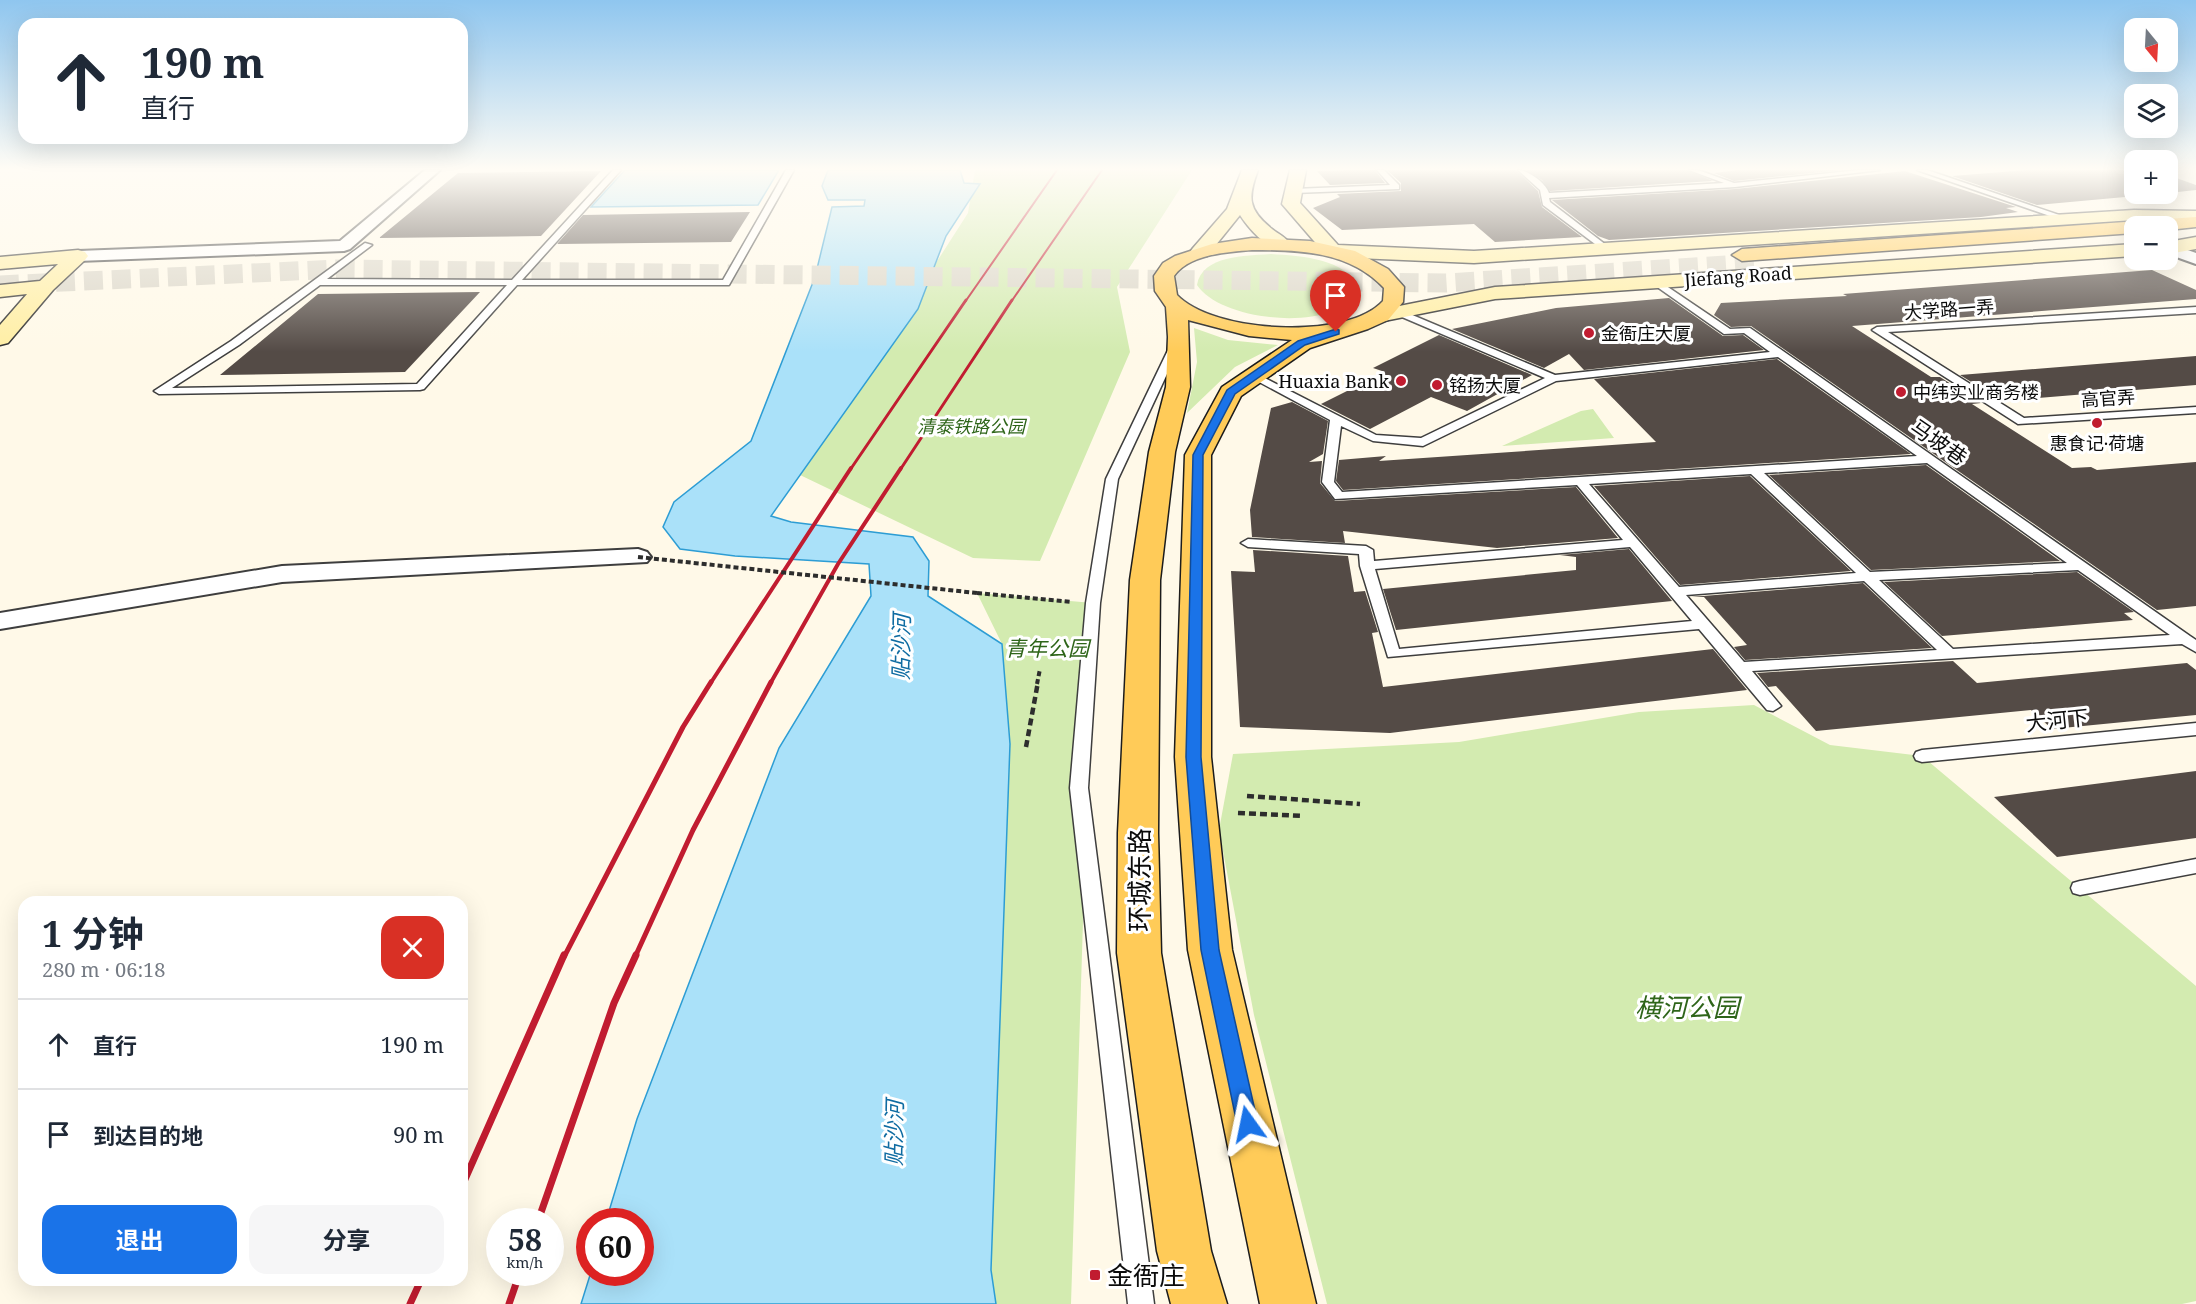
<!DOCTYPE html>
<html lang="zh">
<meta charset="utf-8">
<style>
body{margin:0;font-family:"Noto Serif","Noto Sans SC",serif;background:#f6f6f7;color:#1f2937;height:100vh;display:flex;flex-direction:column;font-size:22px;white-space:nowrap}
*{box-sizing:border-box;margin:0}
p{font-size:20px;color:#747a83}
.icon{flex:none;width:33px;height:33px;fill:none;stroke:currentColor;stroke-width:2;stroke-linecap:round;stroke-linejoin:round}
.map{position:relative;flex:1;overflow:hidden}
.drawer{position:absolute;left:18px;top:896px;width:450px;height:390px;display:flex;flex-direction:column;background:#fff;border-radius:18px;box-shadow:0 6px 24px #0002}
.drawer>*{flex:none}
.top-card{position:absolute;left:18px;top:18px;width:450px;height:126px;border-radius:18px;box-shadow:0 6px 24px #0002;background:#fff;color:#1f2937;overflow:hidden}
.needle{width:39px;rotate:162deg}
.controls{position:absolute;left:2124px;top:18px;display:grid;gap:12px}
.controls a{display:grid;place-items:center;width:54px;height:54px;border-radius:12px;background:#fff;box-shadow:0 6px 24px #0002;font-size:30px}
.speed{position:absolute;left:486px;top:1208px;display:flex;gap:12px;font-size:30px;font-weight:700;text-align:center}
.speed>*{display:grid;place-content:center;width:78px;height:78px;border-radius:50%;background:#fff;box-shadow:0 6px 24px #0002;line-height:1}
.speed small{font-size:15px;font-weight:400}
.speed .limit{border:9px solid #d22;background:#fff;color:#111}
.pin{position:absolute;display:grid;place-items:center;width:51px;height:51px;color:#fff;margin:-62px -26px;border-radius:50% 50% 50% 0;rotate:-45deg;box-shadow:0 0 6px #0007}
.pin .icon{rotate:45deg}
.me{position:absolute;width:66px;margin:-33px;rotate:348deg;stroke-linejoin:round;filter:drop-shadow(0 0 4px #0008)}
.turn{display:flex;align-items:center;gap:21px;height:126px;padding:0 24px;font-size:27px}
.turn .icon{width:78px;height:78px;stroke-width:2.5}
.turn b{display:block;font-size:42px;line-height:51px}
.round{display:grid;place-items:center;flex:none;width:63px;height:63px;border-radius:18px;background:#f6f6f7}
.overview{display:flex;align-items:center;justify-content:space-between;height:102px;padding:0 24px}
h1{font-size:36px;font-weight:700;line-height:45px}
.button{display:flex;gap:12px;margin-top:auto;padding:12px 24px}
.button a{flex:1;height:69px;border-radius:18px;background:#1a73e8;color:#fff;font-size:24px;font-weight:700;line-height:69px;text-align:center}
.button a+a{background:#f6f6f7;color:#1f2937}
ul{padding:0;list-style:none}
li{display:flex;align-items:center;gap:18px;height:90px;padding:0 24px;border-top:2px solid #e0e1e3}
li div{flex:1}
li b{display:block;font-size:22px}
li em{font-style:normal}
.map>svg:first-child{display:block}
.green{fill:#d3ebb0}
.water{fill:#aae1f9;stroke:#2d9dd4;stroke-width:1.5}
.building{fill:#544b46}
.lines{fill:none;stroke-linecap:round;stroke-linejoin:round}
.primary-tunnel{stroke:#dad5c7;stroke-width:19;stroke-dasharray:19 9;stroke-linecap:butt}
.lane-casing{stroke:#3e3e3e;stroke-width:3}
.street-casing{stroke:#3e3e3e;stroke-width:4}
.secondary-casing{stroke:#2d2d2d;stroke-width:3}
.primary-casing{stroke:#1c1c1c;stroke-width:3}
.path-far1{stroke:#2d2d2d;stroke-width:4;stroke-dasharray:5 3;stroke-linecap:butt}
.path{stroke:#2d2d2d;stroke-width:4.5;stroke-dasharray:7 4;stroke-linecap:butt}
.lane{fill:#fff;fill-rule:evenodd}
.street{fill:#fff;fill-rule:evenodd}
.secondary{fill:#ffeea3;fill-rule:evenodd}
.primary{fill:#ffcb58;fill-rule:evenodd}
.rail-far4{stroke:#c11c30;stroke-width:2}
.rail-far3{stroke:#c11c30;stroke-width:3}
.rail-far2{stroke:#c11c30;stroke-width:4}
.rail-far1{stroke:#c11c30;stroke-width:5}
.rail{stroke:#c11c30;stroke-width:7}
.path-bridge{stroke:#2d2d2d;stroke-width:4;stroke-dasharray:5 3;stroke-linecap:butt}
.route{fill:#1a73e8;stroke:#114b97;stroke-width:1.5}
.poi-dot{fill:#c11c30;stroke:#fff;stroke-width:2}
.labels{text-anchor:middle;dominant-baseline:central;stroke-width:6;stroke-linejoin:round;paint-order:stroke}
.far-street-label{font-size:18px;fill:#0b0b0b;stroke:#fff}
.far-poi-label{font-size:18px;fill:#0b0b0b;stroke:#fff;text-anchor:start}
.far-park-label{font-size:18px;font-style:italic;fill:#2e6519;stroke:#fff}
.street-label{font-size:21px;fill:#0b0b0b;stroke:#fff}
.park-label{font-size:21px;font-style:italic;fill:#2e6519;stroke:#fff}
.water-label{font-size:22px;font-style:italic;fill:#0f6ca2;stroke:#fff}
.near-street-label{font-size:26px;fill:#0b0b0b;stroke:#fff}
.near-park-label{font-size:26px;font-style:italic;fill:#2e6519;stroke:#fff}
.near-poi-label{font-size:26px;fill:#0b0b0b;stroke:#fff;text-anchor:start}
</style>
<div class="map">
<svg width="2196" height="1304" viewBox="0 0 2196 1304">
<rect width="100%" height="100%" fill="#fff9e8"/>
<!-- green -->
<path class="green" d="M 975,170 L 1192,170 L 1117,287 L 1130,352 L 1040,561 L 973,558 L 800,475 L 968,213 Z
M 1271,254 C 1301,256 1347,258 1360,290 C 1338,333 1222,323 1197,285 C 1202,255 1246,256 1271,254 Z
M 1194,328 L 1228,340 L 1278,345 L 1235,367 L 1187,413 L 1197,362 Z
M 1593,409 L 1614,438 L 1502,446 L 1581,411 Z
M 977,593 L 1093,603 L 1071,1304 L 996,1304 L 991,1270 L 1002,644 Z
M 1754,705 L 1830,745 L 1922,756 L 2196,986 L 2196,1301 L 2182,1304 L 1327,1304 L 1254,1015 L 1219,830 L 1233,754 L 1459,742 L 1639,712 Z"/>
<!-- water -->
<path class="water" d="M 625,170 L 779,170 L 758,205 L 591,207 Z
M 828,170 L 960,170 L 964,183 L 980,184 L 946,236 L 918,309 L 771,516 L 791,522 L 913,537 L 929,561 L 928,596 L 1002,644 L 1010,744 L 991,1270 L 996,1304 L 581,1304 L 591,1272 L 640,1272 L 640,1221 L 606,1221 L 637,1119 L 779,748 L 871,596 L 869,564 L 735,556 L 680,549 L 663,527 L 674,502 L 751,441 L 815,277 L 832,207 L 864,206 L 865,200 L 828,200 L 822,186 Z"/>
<!-- building -->
<path class="building" d="M 1353,170 L 1375,170 L 1385,183 L 1330,185 L 1317,171 Z
M 1387,170 L 1516,170 L 1538,191 L 1542,207 L 1582,237 L 1495,242 L 1474,224 L 1342,230 L 1313,208 L 1340,197 L 1337,194 L 1401,191 L 1401,183 Z
M 1526,170 L 1687,170 L 1713,181 L 1550,191 L 1542,180 Z
M 1738,170 L 1842,170 L 1734,181 L 1714,173 Z
M 2027,170 L 2134,170 L 2134,194 L 2158,194 L 2037,205 L 1952,176 Z
M 601,171 L 541,236 L 379,238 L 458,173 Z
M 1905,171 L 2016,207 L 2006,208 L 2018,212 L 1981,217 L 1609,240 L 1598,236 L 1552,200 L 1735,189 Z
M 2168,175 L 2196,185 L 2196,190 L 2168,193 Z
M 750,212 L 731,242 L 557,244 L 583,215 Z
M 2152,270 L 2196,290 L 2196,299 L 1852,326 L 1931,377 L 1940,377 L 1981,403 L 1972,404 L 2072,468 L 2091,467 L 2097,470 L 2196,462 L 2196,606 L 2157,610 L 1751,326 L 1731,327 L 1714,315 L 1721,303 L 1847,296 L 1843,294 Z
M 480,292 L 405,372 L 220,375 L 318,294 Z
M 1669,298 L 1723,336 L 1743,335 L 1764,350 L 1584,370 L 1569,354 L 1544,368 L 1452,329 L 1556,308 Z
M 1439,335 L 1532,375 L 1467,411 L 1431,397 L 1370,429 L 1321,404 L 1385,372 L 1373,368 Z
M 2196,356 L 2196,385 L 2002,401 L 1960,375 Z
M 1777,359 L 1911,454 L 1343,490 L 1336,481 L 1339,460 L 1386,456 L 1379,461 L 1656,442 L 1594,379 Z
M 1292,402 L 1328,421 L 1323,454 L 1309,462 L 1322,461 L 1320,483 L 1335,501 L 1576,487 L 1618,538 L 1497,548 L 1343,531 L 1345,543 L 1252,537 L 1250,510 L 1271,408 Z
M 1926,465 L 2060,561 L 1871,570 L 1769,475 Z
M 1750,476 L 1851,571 L 1680,585 L 1594,486 Z
M 1629,549 L 1672,601 L 1396,630 L 1383,589 L 1576,570 L 1576,557 L 1560,555 Z
M 1253,550 L 1348,556 L 1354,592 L 1365,591 L 1378,632 L 1372,633 L 1383,687 L 1713,649 L 1747,690 L 1390,733 L 1240,727 L 1231,571 L 1255,572 Z
M 2077,572 L 2134,612 L 2124,613 L 2133,620 L 1942,636 L 1884,582 Z
M 1863,583 L 1932,648 L 1745,660 L 1734,647 L 1747,645 L 1704,597 L 1691,597 Z
M 1953,661 L 1977,683 L 2187,663 L 2196,670 L 2196,715 L 2052,729 L 2031,710 L 1816,731 L 1776,686 L 1768,687 L 1757,673 Z
M 2196,771 L 2196,838 L 2057,857 L 1994,797 Z"/>
<g class="lines">
<!-- primary-tunnel -->
<path class="primary-tunnel" d="M 0,285 L 338,269 L 1446,283 L 1756,263"/>
<!-- lane casing -->
<g class="lane-casing">
<path id="lane" d="M 613,170 L 621,170 L 522,280 L 723,280 L 786,170 L 794,170 L 729,285 L 517,285 L 424,389 L 420,390 L 159,394 L 154,391 L 231,341 L 365,243 L 372,245 L 327,279 L 512,280 ZM 320,285 L 507,285 L 417,384 L 172,388 L 239,345 Z
M 1377,170 L 1384,170 L 1399,185 L 1399,189 L 1294,193 L 1290,191 L 1294,189 L 1390,185 Z
M 1518,170 C 1528,170 1546,183 1549,193 L 1724,183 L 1689,170 L 1698,170 L 1734,183 L 1859,170 L 1880,170 L 1735,187 L 1549,198 L 1550,202 L 1610,248 L 1611,250 L 1607,253 L 1543,205 L 1540,190 Z
M 1917,170 L 1927,170 L 2074,220 L 2067,222 Z
M 1656,279 L 1730,329 L 1750,328 L 2190,636 L 2196,640 L 2196,652 L 2182,644 L 1752,671 L 1781,706 L 1773,711 L 1767,710 L 1699,629 L 1388,657 L 1360,566 L 1359,554 L 1248,547 L 1241,543 L 1248,539 L 1366,546 L 1373,550 L 1374,561 L 1623,540 L 1577,485 L 1335,499 L 1322,482 L 1330,420 L 1248,376 L 1257,374 L 1376,435 L 1421,438 L 1545,378 L 1395,314 L 1395,310 L 1398,309 L 1555,375 L 1770,352 L 1744,333 L 1724,334 L 1653,284 L 1651,282 ZM 1778,357 L 1917,456 L 1342,492 L 1334,482 L 1341,426 L 1373,441 L 1423,446 L 1556,381 ZM 1927,463 L 2067,563 L 1870,572 L 1764,473 ZM 1751,474 L 1856,573 L 1679,587 L 1589,484 ZM 1630,547 L 1692,621 L 1399,649 L 1375,569 ZM 2078,570 L 2170,635 L 1953,649 L 1879,580 ZM 1864,581 L 1937,650 L 1744,662 L 1686,595 Z
M 2196,307 L 2196,313 L 1888,332 L 2024,418 L 2196,407 L 2196,413 L 2018,424 L 1872,330 L 1877,327 Z
M 1175,343 L 1180,346 L 1118,479 L 1100,603 L 1088,788 L 1154,1304 L 1128,1304 L 1070,788 L 1086,603 L 1106,479 L 1170,346 Z
M 2196,723 L 2196,735 L 1922,762 L 1916,760 L 1914,756 L 1916,752 L 1922,750 Z
M 2196,859 L 2196,873 L 2080,895 L 2073,893 L 2071,888 L 2073,883 L 2080,881 Z"/>
</g>
<!-- street casing -->
<g class="street-casing">
<path id="street" d="M 425,170 L 440,170 L 350,249 L 344,251 L 78,261 L 70,256 L 78,251 L 340,241 Z
M 2168,243 L 2196,253 L 2196,264 L 2168,254 Z
M 638,549 L 647,552 L 651,557 L 647,562 L 282,582 L 0,629 L 0,613 L 282,566 Z"/>
</g>
<!-- secondary casing -->
<g class="secondary-casing">
<path id="secondary" d="M 1242,170 L 1258,170 C 1248,197 1247,209 1272,229 C 1278,234 1286,237 1290,244 L 1281,250 C 1264,246 1249,229 1240,215 L 1207,256 L 1193,256 L 1190,252 L 1193,248 L 1227,209 Z
M 1290,170 L 1306,170 L 1300,203 L 1338,245 L 1474,251 L 2134,210 L 2196,211 L 2196,221 L 2134,220 L 1474,263 L 1333,257 L 1326,255 L 1282,204 Z
M 2196,237 L 2196,249 L 2168,254 L 2168,242 Z
M 2134,244 L 2134,256 L 1495,299 L 1379,322 L 1371,321 L 1368,316 L 1371,311 L 1379,310 L 1495,287 Z
M 78,250 L 85,252 L 88,256 L 85,260 L 53,290 L 8,343 L 0,345 L 0,325 L 27,294 L 0,297 L 0,285 L 40,281 L 58,264 L 0,269 L 0,257 Z"/>
</g>
<!-- primary casing -->
<g class="primary-casing">
<path id="primary" d="M 2196,217 L 2196,227 L 2168,230 L 2168,226 L 2134,226 L 2134,233 L 1742,261 L 1732,255 L 1742,249 Z
M 1252,238 L 1310,241 L 1355,251 L 1388,269 L 1404,287 L 1403,302 L 1388,320 L 1368,329 L 1310,348 L 1241,396 L 1211,455 L 1211,757 L 1232,950 L 1316,1304 L 1260,1304 L 1188,950 L 1175,757 L 1185,455 L 1222,387 L 1292,340 L 1249,336 L 1188,320 L 1190,387 L 1175,452 L 1160,580 L 1158,833 L 1161,953 L 1211,1251 L 1227,1304 L 1171,1304 L 1157,1251 L 1117,953 L 1118,833 L 1130,580 L 1149,452 L 1166,387 L 1168,337 L 1166,307 L 1155,291 L 1154,276 L 1163,263 L 1175,256 L 1212,244 ZM 1252,250 C 1300,250 1349,251 1384,288 L 1383,301 C 1347,341 1213,333 1177,295 L 1174,276 C 1189,254 1228,252 1252,250 Z"/>
</g>
<!-- path-far1 -->
<path class="path-far1" d="M 977,593 L 1072,602
M 1037,684 L 1040,669"/>
<!-- path -->
<path class="path" d="M 1026,747 L 1038,682
M 1247,796 L 1360,804
M 1238,813 L 1303,816"/>
<!-- lane -->
<use href="#lane" class="lane"/>
<!-- street -->
<use href="#street" class="street"/>
<!-- secondary -->
<use href="#secondary" class="secondary"/>
<!-- primary -->
<use href="#primary" class="primary"/>
<!-- rail-far4 -->
<path class="rail-far4" d="M 965,302 L 1057,170
M 1011,302 L 1102,170"/>
<!-- rail-far3 -->
<path class="rail-far3" d="M 850,470 L 966,300
M 900,470 L 1012,300"/>
<!-- rail-far2 -->
<path class="rail-far2" d="M 710,684 L 851,468
M 770,684 L 838,564 L 901,468"/>
<!-- rail-far1 -->
<path class="rail-far1" d="M 564,957 L 683,727 L 711,682
M 635,957 L 693,830 L 771,682"/>
<!-- rail -->
<path class="rail" d="M 462,1186 L 564,955
M 538,1221 L 614,1003 L 636,955
M 410,1304 L 421,1280
M 509,1304 L 520,1272"/>
<!-- path-bridge -->
<path class="path-bridge" d="M 638,557 L 977,593"/>
</g>
<!-- sky -->
<linearGradient id="sky" x2="0" y2="1"><stop stop-color="#8fc6ef"/><stop offset="0.48" stop-color="#fffcf5"/><stop offset="1" stop-color="#fffcf5" stop-opacity="0"/></linearGradient>
<rect width="2196" height="352" fill="url(#sky)"/>
<!-- route -->
<path class="route" d="M 1336,329 L 1339,330 L 1339,334 L 1305,345 L 1235,394 L 1203,455 L 1201,757 L 1219,950 L 1258,1124 L 1255,1131 L 1248,1134 L 1240,1131 L 1237,1124 L 1201,950 L 1186,757 L 1193,455 L 1227,390 L 1298,341 Z"/>
<!-- markers -->
<g class="poi-dot">
<circle cx="1589" cy="333" r="6"/>
<circle cx="1401" cy="381" r="6"/>
<circle cx="1437" cy="385" r="6"/>
<circle cx="1901" cy="392" r="6"/>
<circle cx="2097" cy="423" r="6"/>
<rect x="1089" y="1269" width="12" height="12" rx="3"/>
</g>
<g class="labels">
<!-- far-street labels -->
<g class="far-street-label">
<text transform="translate(1738 276) rotate(-4)">Jiefang Road</text>
<text transform="translate(1949 309) rotate(-4)">大学路一弄</text>
<text transform="translate(2108 398) rotate(-4)">高官弄</text>
</g>
<!-- far-poi labels -->
<g class="far-poi-label">
<text x="1601" y="333">金衙庄大厦</text>
<text x="1389" y="381" text-anchor="end">Huaxia Bank</text>
<text x="1449" y="385">铭扬大厦</text>
<text x="1913" y="392">中纬实业商务楼</text>
<text x="2097" y="443" text-anchor="middle">惠食记·荷塘</text>
</g>
<!-- far-park labels -->
<g class="far-park-label">
<text x="971" y="426">清泰铁路公园</text>
</g>
<!-- street labels -->
<g class="street-label">
<text transform="translate(1939 442) rotate(35)">马坡巷</text>
<text transform="translate(2057 720) rotate(-6)">大河下</text>
</g>
<!-- park labels -->
<g class="park-label">
<text x="1047" y="648">青年公园</text>
</g>
<!-- water labels -->
<g class="water-label">
<text transform="translate(900 647) rotate(-89)">贴沙河</text>
<text transform="translate(893 1133) rotate(-89)">贴沙河</text>
</g>
<!-- near-street labels -->
<g class="near-street-label">
<text transform="translate(1139 880) rotate(-90)">环城东路</text>
</g>
<!-- near-park labels -->
<g class="near-park-label">
<text x="1687" y="1007">横河公园</text>
</g>
<!-- near-poi labels -->
<g class="near-poi-label">
<text x="1107" y="1275">金衙庄</text>
</g>
</g>
</svg>
<div class="controls">
<a><svg class="needle" viewBox="-14 -14 28 28"><path d="M0-13l5 13h-10z" fill="#e53935"/><path d="M0 13l5-13h-10z" fill="#747a83"/></svg></a>
<a><svg class="icon" aria-label="layers" viewBox="0 0 24 24"><path d="M12 4l9 5-9 5-9-5zM3 14l9 5 9-5"/></svg></a>
<a>+</a>
<a>−</a>
</div>
<div class="speed"><div>58<small>km/h</small></div><div class="limit">60</div></div>
<div class="pin" style="left:1336px;top:332px;background:#d93025"><svg class="icon" aria-label="arrive" viewBox="0 0 24 24"><path d="M6 21V4h12l-3 4 3 4H6"/></svg></div>
<svg class="me" style="left:1248px;top:1124px" viewBox="-20 -20 40 40"><path d="M0-17L14 15 0 8-14 15z" fill="#1a73e8" stroke="#fff" stroke-width="4"/></svg>
<div class="top-card">
<div class="turn"><svg class="icon" aria-label="ahead" viewBox="0 0 24 24"><path d="M12 20V5M6 11l6-6 6 6"/></svg><div><b>190 m</b>直行</div></div>
</div>
<section class="drawer">
<div class="overview"><div><h1>1 分钟</h1><p>280 m · 06:18</p></div><a class="round" style="background:#d93025;color:#fff"><svg class="icon" aria-label="close" viewBox="0 0 24 24"><path d="M6 6l12 12M18 6L6 18"/></svg></a></div>
<ul>
<li><svg class="icon" aria-label="ahead" viewBox="0 0 24 24"><path d="M12 20V5M6 11l6-6 6 6"/></svg><div><b>直行</b></div><em>190 m</em></li>
<li><svg class="icon" aria-label="arrive" viewBox="0 0 24 24"><path d="M6 21V4h12l-3 4 3 4H6"/></svg><div><b>到达目的地</b></div><em>90 m</em></li>
</ul>
<div class="button"><a>退出</a><a>分享</a></div>
</section>
</div>
